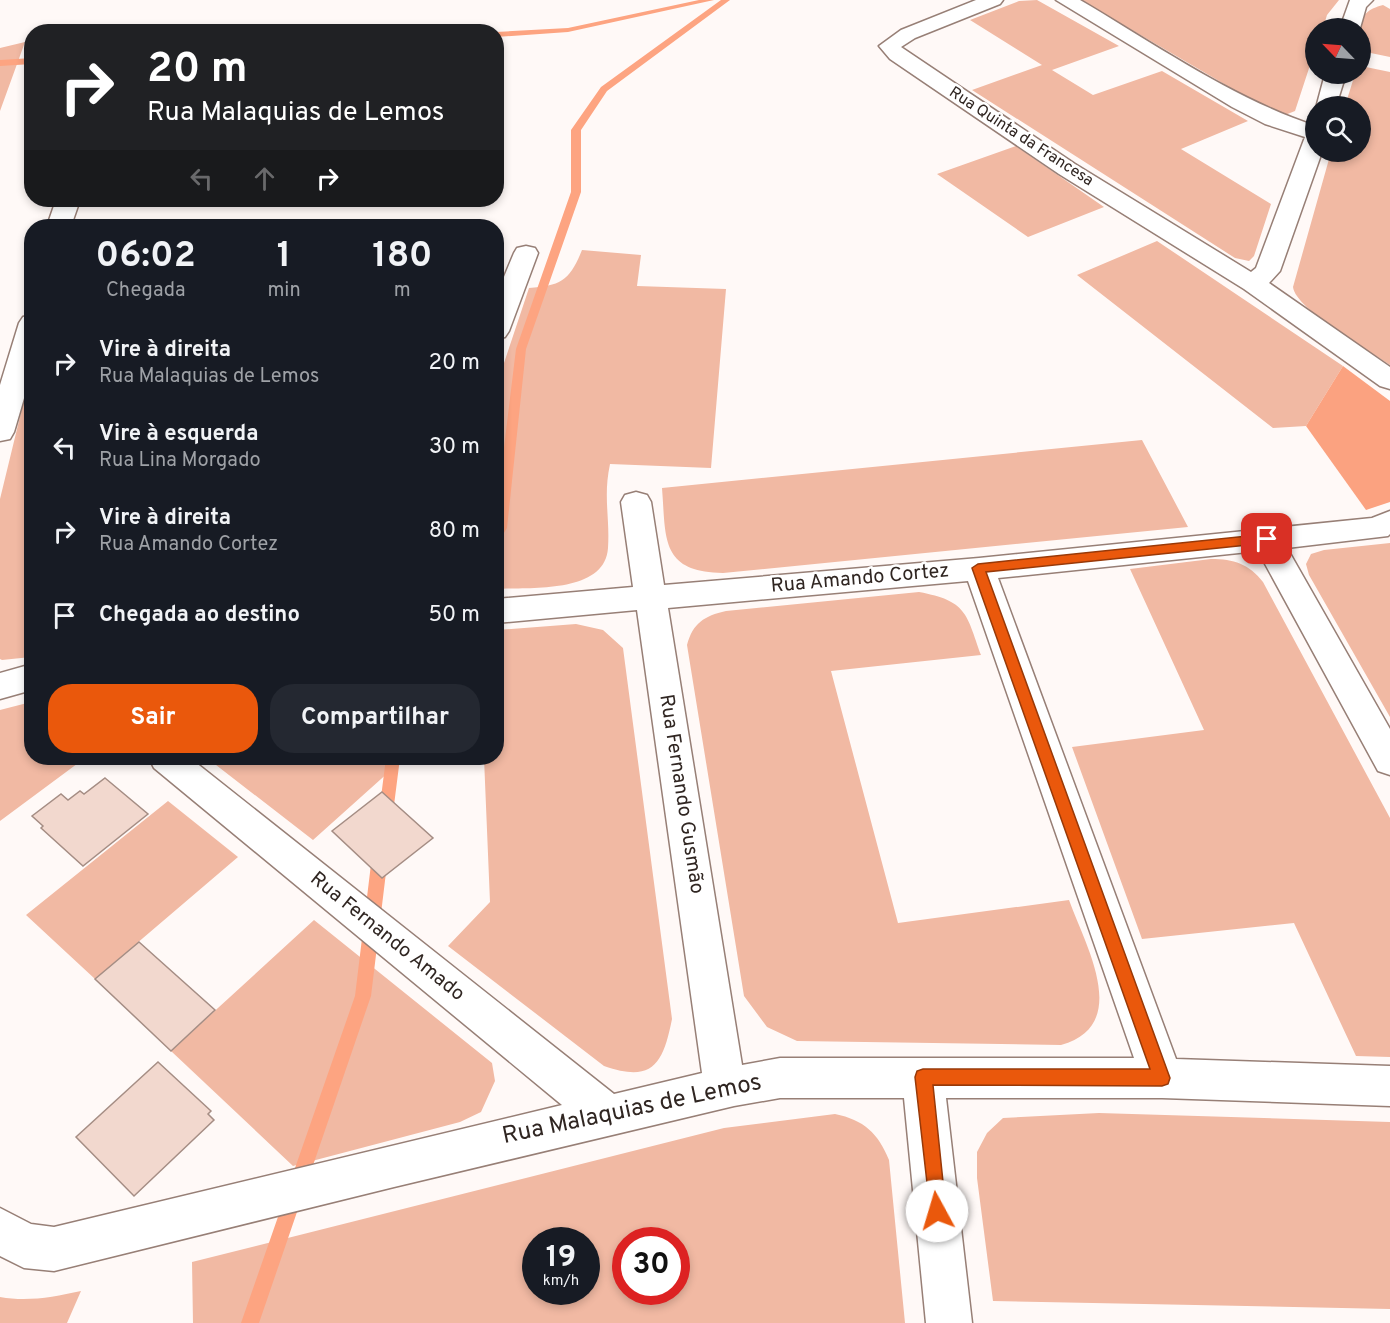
<!DOCTYPE html>
<html lang="pt">
<meta charset="utf-8">
<style>
body{margin:0;font-family:Overpass,sans-serif;background:#242831;color:#f1f3f6;height:100vh;display:flex;flex-direction:column;font-size:22px;white-space:nowrap}
*{box-sizing:border-box;margin:0}
p{font-size:20px;color:#9ea1a6}
.icon{flex:none;width:33px;height:33px;fill:none;stroke:currentColor;stroke-width:2;stroke-linecap:round;stroke-linejoin:round}
.map{position:relative;flex:1;overflow:hidden}
.drawer{position:absolute;left:24px;top:219px;width:480px;height:546px;display:flex;flex-direction:column;background:#171b24;border-radius:24px;box-shadow:0 3px 9px #0003}
.drawer>*{flex:none}
.guide{position:absolute;left:24px;top:24px;width:480px;height:183px;border-radius:24px;box-shadow:0 3px 9px #0003;background:#202124;color:#fff;overflow:hidden}
.needle{width:39px;rotate:295deg}
.tools{position:absolute;left:1305px;top:18px;display:grid;gap:12px}
.tools a{display:grid;place-items:center;width:66px;height:66px;border-radius:50%;background:#171b24;box-shadow:0 3px 9px #0003;font-size:30px}
.speed{position:absolute;left:522px;top:1227px;display:flex;gap:12px;font-size:30px;font-weight:700;text-align:center}
.speed>*{display:grid;place-content:center;width:78px;height:78px;border-radius:50%;background:#171b24;box-shadow:0 3px 9px #0003;line-height:1}
.speed small{font-size:15px;font-weight:400}
.speed .limit{border:9px solid #d22;background:#fff;color:#111}
.pin{position:absolute;display:grid;place-items:center;width:51px;height:51px;color:#fff;margin:-26px;border-radius:12px;box-shadow:0 3px 9px #0006}
.me{position:absolute;width:66px;margin:-33px;rotate:354deg;stroke-linejoin:round;filter:drop-shadow(0 0 4px #0008)}
.turn{display:flex;align-items:center;gap:21px;height:126px;padding:0 24px;font-size:27px}
.turn .icon{width:78px;height:78px;stroke-width:2.5}
.turn b{display:block;font-size:42px;line-height:51px}
.lanes{display:flex;align-items:center;height:57px;padding:0 24px;background:#0003;justify-content:center;gap:30px;direction:ltr}
.lanes .off{opacity:.35}
.eta{display:flex;justify-content:space-evenly;align-items:center;height:102px;text-align:center}
.eta b{font-size:36px;font-weight:700;line-height:42px}
.cta{display:flex;gap:12px;margin-top:auto;padding:12px 24px}
.cta a{flex:1;height:69px;border-radius:24px;background:#ea580c;color:#fff;font-size:24px;font-weight:700;line-height:69px;text-align:center}
.cta a+a{background:#242831;color:#f1f3f6}
ul{padding:0;list-style:none}
li{display:flex;align-items:center;gap:18px;height:84px;padding:0 24px}
li div{flex:1}
li b{display:block;font-size:22px}
li em{font-style:normal}
.map>svg:first-child{display:block}
.green{fill:#f1b9a3;fill-rule:evenodd}
.forest{fill:#fba280}
.lines{fill:none;stroke-linecap:round;stroke-linejoin:round}
.stream{fill:#fda481;fill-rule:evenodd}
.building{fill:#f2d8ce;stroke:#a58d84;stroke-width:1.5}
.minor-casing{stroke:#977f76;stroke-width:3}
.minor{fill:#fff;fill-rule:evenodd}
.route{fill:#ea580c;stroke:#983908;stroke-width:1.5}
.labels{text-anchor:middle;dominant-baseline:central;stroke-width:5;stroke-linejoin:round;paint-order:stroke}
.far-street-label{font-size:16px;fill:#302622;stroke:#fff}
.street-label{font-size:20px;fill:#302622;stroke:#fff}
.near-street-label{font-size:24px;fill:#302622;stroke:#fff}
</style>
<div class="map">
<svg width="1390" height="1323" viewBox="0 0 1390 1323">
<rect width="100%" height="100%" fill="#fff9f7"/>
<!-- green -->
<path class="green" d="M 1037,0 L 1119,46 L 1052,70 L 1093,95 L 1162,71 L 1248,121 L 1181,149 L 1271,204 L 1254,256 L 1249,261 L 1235,258 L 972,90 L 1042,65 L 970,20 L 1019,1 Z
M 1069,0 L 1339,0 L 1327,15 L 1323,28 L 1316,28 L 1315,50 L 1295,111 L 1285,115 L 1272,112 L 1113,19 L 1108,20 Z
M 1383,5 L 1390,9 L 1390,57 L 1361,51 L 1360,28 L 1358,28 C 1363,14 1368,9 1383,5 Z
M 25,42 L 0,111 L 0,48 Z
M 1361,66 L 1390,72 L 1390,365 C 1369,350 1296,310 1293,287 L 1331,152 L 1360,152 L 1360,106 L 1345,106 L 1355,74 L 1360,74 Z
M 1016,146 L 1104,207 L 1028,237 L 937,174 Z
M 1157,241 L 1343,366 L 1306,426 L 1273,428 L 1077,275 Z
M 582,250 L 641,255 L 637,286 L 726,289 L 711,468 L 610,464 C 603,497 610,517 608,548 C 605,594 530,587 497,589 L 497,384 L 529,288 C 561,286 570,280 582,250 Z
M 26,392 L 31,392 L 31,657 L 2,660 L 0,659 L 0,499 Z
M 1142,440 L 1188,527 L 723,573 C 660,572 666,538 662,488 Z
M 1390,543 L 1390,717 L 1309,575 L 1306,564 L 1311,554 L 1324,550 Z
M 1211,559 C 1234,559 1249,564 1263,582 L 1390,818 L 1390,1057 L 1356,1056 L 1294,923 L 1142,939 L 1072,747 L 1204,730 L 1130,569 Z
M 919,592 C 967,601 966,613 981,655 L 831,671 L 898,923 L 1069,900 C 1086,947 1132,1025 1061,1045 L 797,1041 L 767,1027 L 744,996 L 687,645 C 693,623 704,616 726,611 Z
M 576,624 L 603,630 L 623,648 L 672,1019 C 663,1064 653,1083 604,1066 L 448,946 L 490,902 L 484,758 L 496,758 L 497,630 Z
M 31,702 L 32,758 L 85,758 L 0,821 L 0,710 Z
M 207,758 L 408,758 L 400,762 L 313,840 Z
M 168,801 L 238,857 L 95,979 L 26,915 Z
M 314,920 L 492,1063 L 495,1081 L 481,1112 L 460,1122 L 293,1166 L 171,1051 Z
M 1099,1113 L 1390,1122 L 1390,1309 L 993,1301 L 977,1178 L 977,1152 L 987,1133 L 1003,1118 Z
M 835,1114 C 864,1120 878,1133 889,1160 L 905,1323 L 193,1323 L 192,1262 L 724,1128 ZM 536,1240 L 586,1240 L 586,1292 L 536,1292 ZM 626,1240 L 676,1240 L 676,1292 L 626,1292 Z
M 81,1291 L 67,1323 L 0,1323 L 0,1297 C 28,1302 53,1297 81,1291 Z"/>
<!-- forest -->
<path class="forest" d="M 1343,366 L 1390,401 L 1390,502 L 1366,510 L 1306,426 Z"/>
<g class="lines">
<!-- stream -->
<path class="stream" d="M 699,0 L 714,0 L 568,32 L 496,37 L 496,32 L 568,28 Z
M 721,0 L 730,0 L 607,91 L 581,130 L 581,192 L 526,349 L 507,528 L 500,539 L 496,540 L 496,513 L 516,349 L 571,192 L 571,130 L 601,87 Z
M 32,58 L 32,64 L 0,66 L 0,60 Z
M 386,758 L 400,758 L 393,813 L 391,817 L 386,819 L 381,817 L 379,813 Z
M 380,850 L 385,851 L 388,856 L 371,996 L 259,1323 L 241,1323 L 355,996 L 372,856 L 375,851 Z"/>
</g>
<!-- building -->
<path class="building" d="M 105,778 L 148,814 L 83,866 L 41,828 L 43,826 L 32,816 L 61,794 L 68,800 L 80,791 L 84,794 Z
M 382,792 L 433,838 L 382,878 L 332,831 Z
M 139,942 L 215,1010 L 171,1051 L 95,979 Z
M 158,1062 L 211,1111 L 208,1114 L 214,1120 L 134,1196 L 76,1137 Z"/>
<g class="lines">
<!-- minor casing -->
<g class="minor-casing">
<path id="minor" d="M 976,0 L 1003,0 L 1000,4 L 915,38 L 901,47 L 1075,164 L 1251,272 L 1256,268 L 1305,137 L 1265,124 L 1232,107 L 1056,0 L 1080,0 C 1155,44 1233,99 1316,126 L 1316,152 L 1322,152 L 1280,271 L 1269,283 L 1390,367 L 1390,389 L 1380,386 L 1244,289 L 1059,174 L 890,59 L 879,46 L 901,30 Z
M 1350,0 L 1373,0 L 1366,7 L 1360,28 L 1340,28 Z
M 1325,74 L 1346,74 L 1336,106 L 1316,108 Z
M 56,200 L 80,200 L 71,226 L 47,226 Z
M 526,246 L 535,248 L 538,253 L 509,331 L 505,337 L 496,339 L 496,296 L 514,253 L 517,248 Z
M 32,315 L 32,371 L 14,432 L 10,439 L 0,441 L 0,385 L 19,323 L 23,317 Z
M 636,492 L 647,495 L 651,502 L 664,585 L 979,558 L 1372,518 L 1390,511 L 1390,534 L 1388,536 L 1287,548 L 1390,729 L 1390,775 L 1378,771 L 1258,551 L 998,578 L 1176,1059 L 1390,1066 L 1390,1106 L 1162,1098 L 946,1098 L 972,1323 L 926,1323 L 904,1098 L 780,1098 L 734,1106 L 394,1187 L 54,1271 L 24,1268 L 0,1256 L 0,1208 L 31,1224 L 54,1227 L 562,1105 L 154,768 L 149,758 L 190,758 L 614,1094 L 702,1073 L 637,610 L 496,623 L 496,599 L 633,587 L 621,502 L 625,495 ZM 968,581 L 1134,1058 L 780,1058 L 742,1065 L 668,608 Z
M 32,664 L 32,690 L 0,699 L 0,673 Z"/>
</g>
<!-- minor -->
<use href="#minor" class="minor"/>
</g>
<!-- route -->
<path class="route" d="M 1267,534 L 1273,539 L 1267,543 L 986,572 L 1170,1078 L 1168,1084 L 1162,1086 L 933,1085 L 946,1211 L 944,1218 L 937,1220 L 931,1218 L 915,1077 L 917,1071 L 923,1069 L 1150,1069 L 972,568 L 978,564 Z"/>
<g class="labels">
<!-- far-street labels -->
<g class="far-street-label">
<text transform="translate(1021 137) rotate(33)">Rua Quinta da Francesa</text>
</g>
<!-- street labels -->
<g class="street-label">
<text transform="translate(860 579) rotate(-5)">Rua Amando Cortez</text>
<text transform="translate(681 794) rotate(81)">Rua Fernando Gusmão</text>
<text transform="translate(387 937) rotate(39)">Rua Fernando Amado</text>
</g>
<!-- near-street labels -->
<g class="near-street-label">
<text transform="translate(632 1110) rotate(-12)">Rua Malaquias de Lemos</text>
</g>
</g>
</svg>
<div class="tools">
<a><svg class="needle" viewBox="-14 -14 28 28"><path d="M0-13l5 13h-10z" fill="#e53935"/><path d="M0 13l5-13h-10z" fill="#9ea1a6"/></svg></a>
<a><svg class="icon" aria-label="search" viewBox="0 0 24 24"><circle cx="10" cy="10" r="6"/><path d="M15 15l6 6"/></svg></a>
</div>
<div class="speed"><div>19<small>km/h</small></div><div class="limit">30</div></div>
<div class="pin" style="left:1267px;top:539px;background:#d93025"><svg class="icon" aria-label="arrive" viewBox="0 0 24 24"><path d="M6 21V4h12l-3 4 3 4H6"/></svg></div>
<svg class="me" style="left:937px;top:1211px" viewBox="-20 -20 40 40"><circle r="19" fill="#fff"/><path d="M0-13L10 11 0 6-10 11z" fill="#ea580c"/></svg>
<div class="guide">
<div class="turn"><svg class="icon" aria-label="right" viewBox="0 0 24 24"><path d="M7 20v-9h11M14 6l5 5-5 5"/></svg><div><b>20 m</b>Rua Malaquias de Lemos</div></div>
<div class="lanes"><svg class="icon off" aria-label="left" viewBox="0 0 24 24"><path d="M17 20v-9H6M10 6l-5 5 5 5"/></svg><svg class="icon off" aria-label="ahead" viewBox="0 0 24 24"><path d="M12 20V5M6 11l6-6 6 6"/></svg><svg class="icon" aria-label="right" viewBox="0 0 24 24"><path d="M7 20v-9h11M14 6l5 5-5 5"/></svg></div>
</div>
<section class="drawer">
<div class="eta">
<div><b>06:02</b><p>Chegada</p></div>
<div><b>1</b><p>min</p></div>
<div><b>180</b><p>m</p></div>
</div>
<ul>
<li><svg class="icon" aria-label="right" viewBox="0 0 24 24"><path d="M7 20v-9h11M14 6l5 5-5 5"/></svg><div><b>Vire à direita</b><p>Rua Malaquias de Lemos</p></div><em>20 m</em></li>
<li><svg class="icon" aria-label="left" viewBox="0 0 24 24"><path d="M17 20v-9H6M10 6l-5 5 5 5"/></svg><div><b>Vire à esquerda</b><p>Rua Lina Morgado</p></div><em>30 m</em></li>
<li><svg class="icon" aria-label="right" viewBox="0 0 24 24"><path d="M7 20v-9h11M14 6l5 5-5 5"/></svg><div><b>Vire à direita</b><p>Rua Amando Cortez</p></div><em>80 m</em></li>
<li><svg class="icon" aria-label="arrive" viewBox="0 0 24 24"><path d="M6 21V4h12l-3 4 3 4H6"/></svg><div><b>Chegada ao destino</b></div><em>50 m</em></li>
</ul>
<div class="cta"><a>Sair</a><a>Compartilhar</a></div>
</section>
</div>
